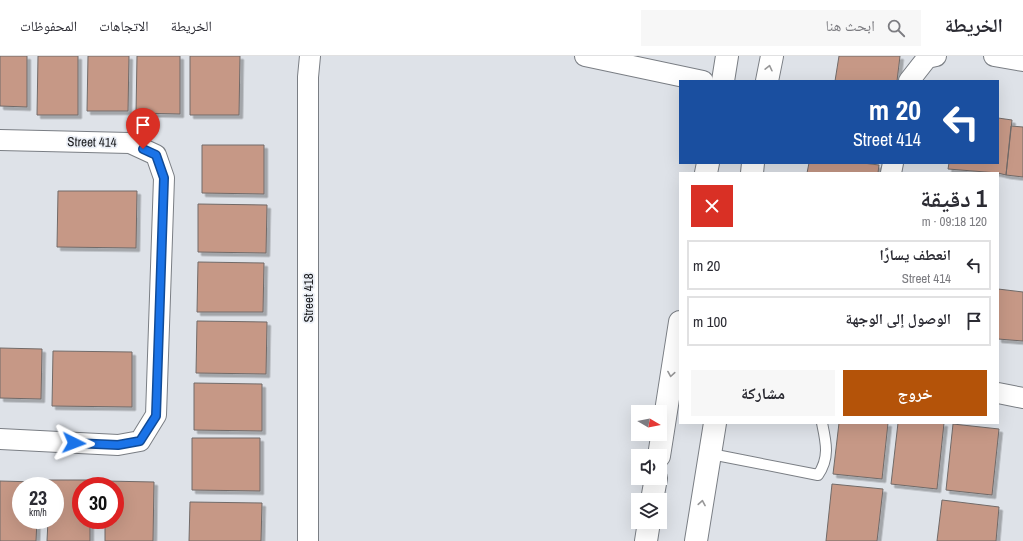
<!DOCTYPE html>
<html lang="ar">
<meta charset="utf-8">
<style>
body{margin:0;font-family:"Archivo Narrow","Noto Naskh Arabic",sans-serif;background:#f7f7f7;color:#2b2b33;direction:rtl;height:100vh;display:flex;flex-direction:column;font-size:15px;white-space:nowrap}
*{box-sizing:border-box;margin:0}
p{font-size:13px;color:#7c7c81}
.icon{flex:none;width:22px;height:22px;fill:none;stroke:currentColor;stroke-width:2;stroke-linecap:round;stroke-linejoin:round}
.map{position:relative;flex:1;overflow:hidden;direction:ltr}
.side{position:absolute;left:679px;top:116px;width:320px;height:252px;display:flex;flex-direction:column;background:#fff;border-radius:0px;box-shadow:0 4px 16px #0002;direction:rtl}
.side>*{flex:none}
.hud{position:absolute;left:679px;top:24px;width:320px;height:84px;border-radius:0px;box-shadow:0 4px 16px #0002;direction:rtl;background:#1a4fa0;color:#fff;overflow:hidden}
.needle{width:26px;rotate:100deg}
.fabs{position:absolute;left:631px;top:349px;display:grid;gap:8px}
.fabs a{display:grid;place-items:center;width:36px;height:36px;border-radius:0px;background:#fff;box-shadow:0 4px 16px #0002;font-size:20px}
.speed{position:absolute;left:12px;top:421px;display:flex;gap:8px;font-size:20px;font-weight:700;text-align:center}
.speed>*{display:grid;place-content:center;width:52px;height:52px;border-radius:50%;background:#fff;box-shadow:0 4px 16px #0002;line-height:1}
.speed small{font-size:10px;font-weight:400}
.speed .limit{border:6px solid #d22;background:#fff;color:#111}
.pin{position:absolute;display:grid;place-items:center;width:34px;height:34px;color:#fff;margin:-41px -17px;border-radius:50% 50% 50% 0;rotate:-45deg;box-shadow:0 0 4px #0007}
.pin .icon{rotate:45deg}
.me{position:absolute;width:44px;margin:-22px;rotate:93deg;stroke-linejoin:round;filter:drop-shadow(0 0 3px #0008)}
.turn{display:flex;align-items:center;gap:14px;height:84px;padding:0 12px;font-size:18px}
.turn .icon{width:52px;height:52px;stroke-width:2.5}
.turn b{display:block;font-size:28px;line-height:34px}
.round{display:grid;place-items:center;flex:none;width:42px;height:42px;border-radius:0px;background:#f7f7f7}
.overview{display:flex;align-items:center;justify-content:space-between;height:68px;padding:0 12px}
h1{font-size:24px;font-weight:700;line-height:30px}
.cta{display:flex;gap:8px;margin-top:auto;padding:8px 12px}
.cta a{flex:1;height:46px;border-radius:0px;background:#b45309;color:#fff;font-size:16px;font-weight:700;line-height:46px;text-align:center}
.cta a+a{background:#f7f7f7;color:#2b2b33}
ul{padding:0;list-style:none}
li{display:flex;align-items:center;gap:12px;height:50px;margin:0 8px 6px;padding:0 4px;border:2px solid #e1e1e2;border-radius:0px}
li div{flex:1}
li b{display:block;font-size:15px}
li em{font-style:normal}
header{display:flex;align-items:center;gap:24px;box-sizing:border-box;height:56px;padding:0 20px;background:#fff;border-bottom:1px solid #e1e1e2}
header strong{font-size:19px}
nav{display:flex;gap:22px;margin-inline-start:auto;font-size:14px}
.search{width:280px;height:36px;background:#f7f7f7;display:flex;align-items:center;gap:10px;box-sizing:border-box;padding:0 14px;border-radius:0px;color:#7c7c81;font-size:15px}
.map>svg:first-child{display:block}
.building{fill:#c69886;stroke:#716a68;filter:url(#shadow)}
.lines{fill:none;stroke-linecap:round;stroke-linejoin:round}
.service-casing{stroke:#7a7e84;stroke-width:12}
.minor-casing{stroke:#7a7e84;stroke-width:22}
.tertiary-casing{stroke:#7a7e84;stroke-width:24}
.service{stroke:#fff;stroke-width:10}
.minor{stroke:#fff;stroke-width:20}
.tertiary{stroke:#fff;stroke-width:22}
.oneway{stroke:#979798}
.route-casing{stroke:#114b97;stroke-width:10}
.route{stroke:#1a73e8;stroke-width:7}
.labels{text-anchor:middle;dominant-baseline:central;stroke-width:3.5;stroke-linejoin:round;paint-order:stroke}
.street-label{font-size:13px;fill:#17181b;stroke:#ebeff6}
</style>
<header>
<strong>الخريطة</strong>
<div class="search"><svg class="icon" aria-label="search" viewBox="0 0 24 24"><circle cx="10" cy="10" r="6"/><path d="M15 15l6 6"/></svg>ابحث هنا</div>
<nav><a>الخريطة</a><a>الاتجاهات</a><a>المحفوظات</a></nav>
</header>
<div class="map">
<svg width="1023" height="485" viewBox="0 0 1023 485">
<defs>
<filter id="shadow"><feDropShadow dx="3.5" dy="3.5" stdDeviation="0" flood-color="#0004"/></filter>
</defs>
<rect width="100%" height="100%" fill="#dee2e8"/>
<!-- building -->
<path class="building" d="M 0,0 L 27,0 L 27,51 L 0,50 Z
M 38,0 L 78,0 L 78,59 L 37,59 Z
M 88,0 L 129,0 L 128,55 L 87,55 Z
M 137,0 L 180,0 L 180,58 L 136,57 Z
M 190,0 L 240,0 L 239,59 L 190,59 Z
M 839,0 L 900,0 L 897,25 L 835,25 Z
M 998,62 L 1012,64 L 1006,119 L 998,117 L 948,113 L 949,107 L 998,107 Z
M 1011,70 L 1023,71 L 1023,121 L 1006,119 Z
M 202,89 L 264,89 L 264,138 L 202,137 Z
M 809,107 L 863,107 L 879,109 L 878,117 L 807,117 Z
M 58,135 L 137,135 L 136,192 L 57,191 Z
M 198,148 L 267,149 L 266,197 L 198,196 Z
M 198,206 L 264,207 L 263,256 L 197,256 Z
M 998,233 L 1023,236 L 1023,285 L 998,283 Z
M 197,265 L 267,266 L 266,318 L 196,317 Z
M 0,292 L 42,293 L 41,343 L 0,342 Z
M 53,295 L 132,296 L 132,351 L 52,350 Z
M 194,327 L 262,328 L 262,375 L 194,374 Z
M 839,367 L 888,367 L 882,423 L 833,418 Z
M 898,367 L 944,367 L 937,433 L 891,428 Z
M 953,368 L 999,373 L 992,439 L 946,434 Z
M 192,382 L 260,382 L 260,435 L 192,434 Z
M 48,424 L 91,424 L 91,430 L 81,430 L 81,464 L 90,464 L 90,485 L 47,485 L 48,464 L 55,464 L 55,430 L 48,430 Z
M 0,425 L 37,426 L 37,430 L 21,430 L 21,464 L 37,464 L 36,485 L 0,485 Z
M 105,425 L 154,426 L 153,485 L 105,485 L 105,464 L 115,464 L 115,430 L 105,430 Z
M 832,428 L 883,433 L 877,485 L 826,485 Z
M 942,444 L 999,451 L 996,485 L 937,485 Z
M 190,446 L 262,447 L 261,485 L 189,485 Z"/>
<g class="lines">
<!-- service casing -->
<g class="service-casing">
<path id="service" d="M 711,398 L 818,419 C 830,402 826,386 822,367"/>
</g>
<!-- minor casing -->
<g class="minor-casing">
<path id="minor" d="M 585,0 L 703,25
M 994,0 L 1023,5
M 909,25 L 927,2 L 936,0
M 0,84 L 130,87 L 156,99 L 164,122 L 156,359 L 140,385 L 118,389 L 0,383
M 891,117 L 893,107
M 998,337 L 1023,342
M 308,485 L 308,21 L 310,0"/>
</g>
<!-- tertiary casing -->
<g class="tertiary-casing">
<path id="tertiary" d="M 723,25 L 727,0
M 767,25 L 772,0
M 706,117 L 708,107
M 752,117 L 753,107
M 659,400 L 680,266
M 652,444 L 656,422
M 646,485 L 649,466
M 696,485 L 715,367"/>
</g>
<!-- service -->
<use href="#service" class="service"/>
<!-- minor -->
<use href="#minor" class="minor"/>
<!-- tertiary -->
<use href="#tertiary" class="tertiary"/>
</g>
<!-- one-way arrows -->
<defs><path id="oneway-chevron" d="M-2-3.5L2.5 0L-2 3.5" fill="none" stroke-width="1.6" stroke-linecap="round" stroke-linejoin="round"/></defs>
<g class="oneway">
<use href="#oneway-chevron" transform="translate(769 12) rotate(-77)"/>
<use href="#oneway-chevron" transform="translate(671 318) rotate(99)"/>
<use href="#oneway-chevron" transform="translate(702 447) rotate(-80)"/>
</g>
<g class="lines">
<!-- route casing -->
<g class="route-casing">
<path id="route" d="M 74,387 L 118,389 L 140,385 L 156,360 L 164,122 L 156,99 L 143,93"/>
</g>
<!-- route -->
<use href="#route" class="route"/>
</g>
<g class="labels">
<!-- street labels -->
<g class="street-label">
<text transform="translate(92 86) rotate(1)">Street 414</text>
<text transform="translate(308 242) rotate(-90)">Street 418</text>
</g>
</g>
</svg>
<div class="fabs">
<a><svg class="needle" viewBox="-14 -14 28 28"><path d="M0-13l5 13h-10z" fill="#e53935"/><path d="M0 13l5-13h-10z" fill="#7c7c81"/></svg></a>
<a><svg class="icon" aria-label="sound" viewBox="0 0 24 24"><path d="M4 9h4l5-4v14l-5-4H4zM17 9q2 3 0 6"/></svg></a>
<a><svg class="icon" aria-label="layers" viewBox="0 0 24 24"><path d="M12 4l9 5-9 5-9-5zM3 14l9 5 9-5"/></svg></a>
</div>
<div class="speed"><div>23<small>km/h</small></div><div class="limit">30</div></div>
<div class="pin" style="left:143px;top:93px;background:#d93025"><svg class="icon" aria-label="arrive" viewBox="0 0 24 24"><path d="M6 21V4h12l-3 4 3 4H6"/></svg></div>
<svg class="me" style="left:74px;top:387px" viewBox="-20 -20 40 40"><path d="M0-17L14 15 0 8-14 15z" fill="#1a73e8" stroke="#fff" stroke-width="4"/></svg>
<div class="hud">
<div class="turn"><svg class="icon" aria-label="left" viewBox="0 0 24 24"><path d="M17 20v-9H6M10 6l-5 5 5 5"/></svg><div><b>20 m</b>Street 414</div></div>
</div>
<section class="side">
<div class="overview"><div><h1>1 دقيقة</h1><p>120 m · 09:18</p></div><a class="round" style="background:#d93025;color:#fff"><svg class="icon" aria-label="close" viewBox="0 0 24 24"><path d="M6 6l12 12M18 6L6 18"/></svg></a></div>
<ul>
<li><svg class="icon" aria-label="left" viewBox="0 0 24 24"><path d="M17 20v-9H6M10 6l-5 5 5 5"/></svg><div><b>انعطف يسارًا</b><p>Street 414</p></div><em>20 m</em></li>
<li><svg class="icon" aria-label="arrive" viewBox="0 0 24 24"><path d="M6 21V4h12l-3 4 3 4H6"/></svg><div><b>الوصول إلى الوجهة</b></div><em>100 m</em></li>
</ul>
<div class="cta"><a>خروج</a><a>مشاركة</a></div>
</section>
</div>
